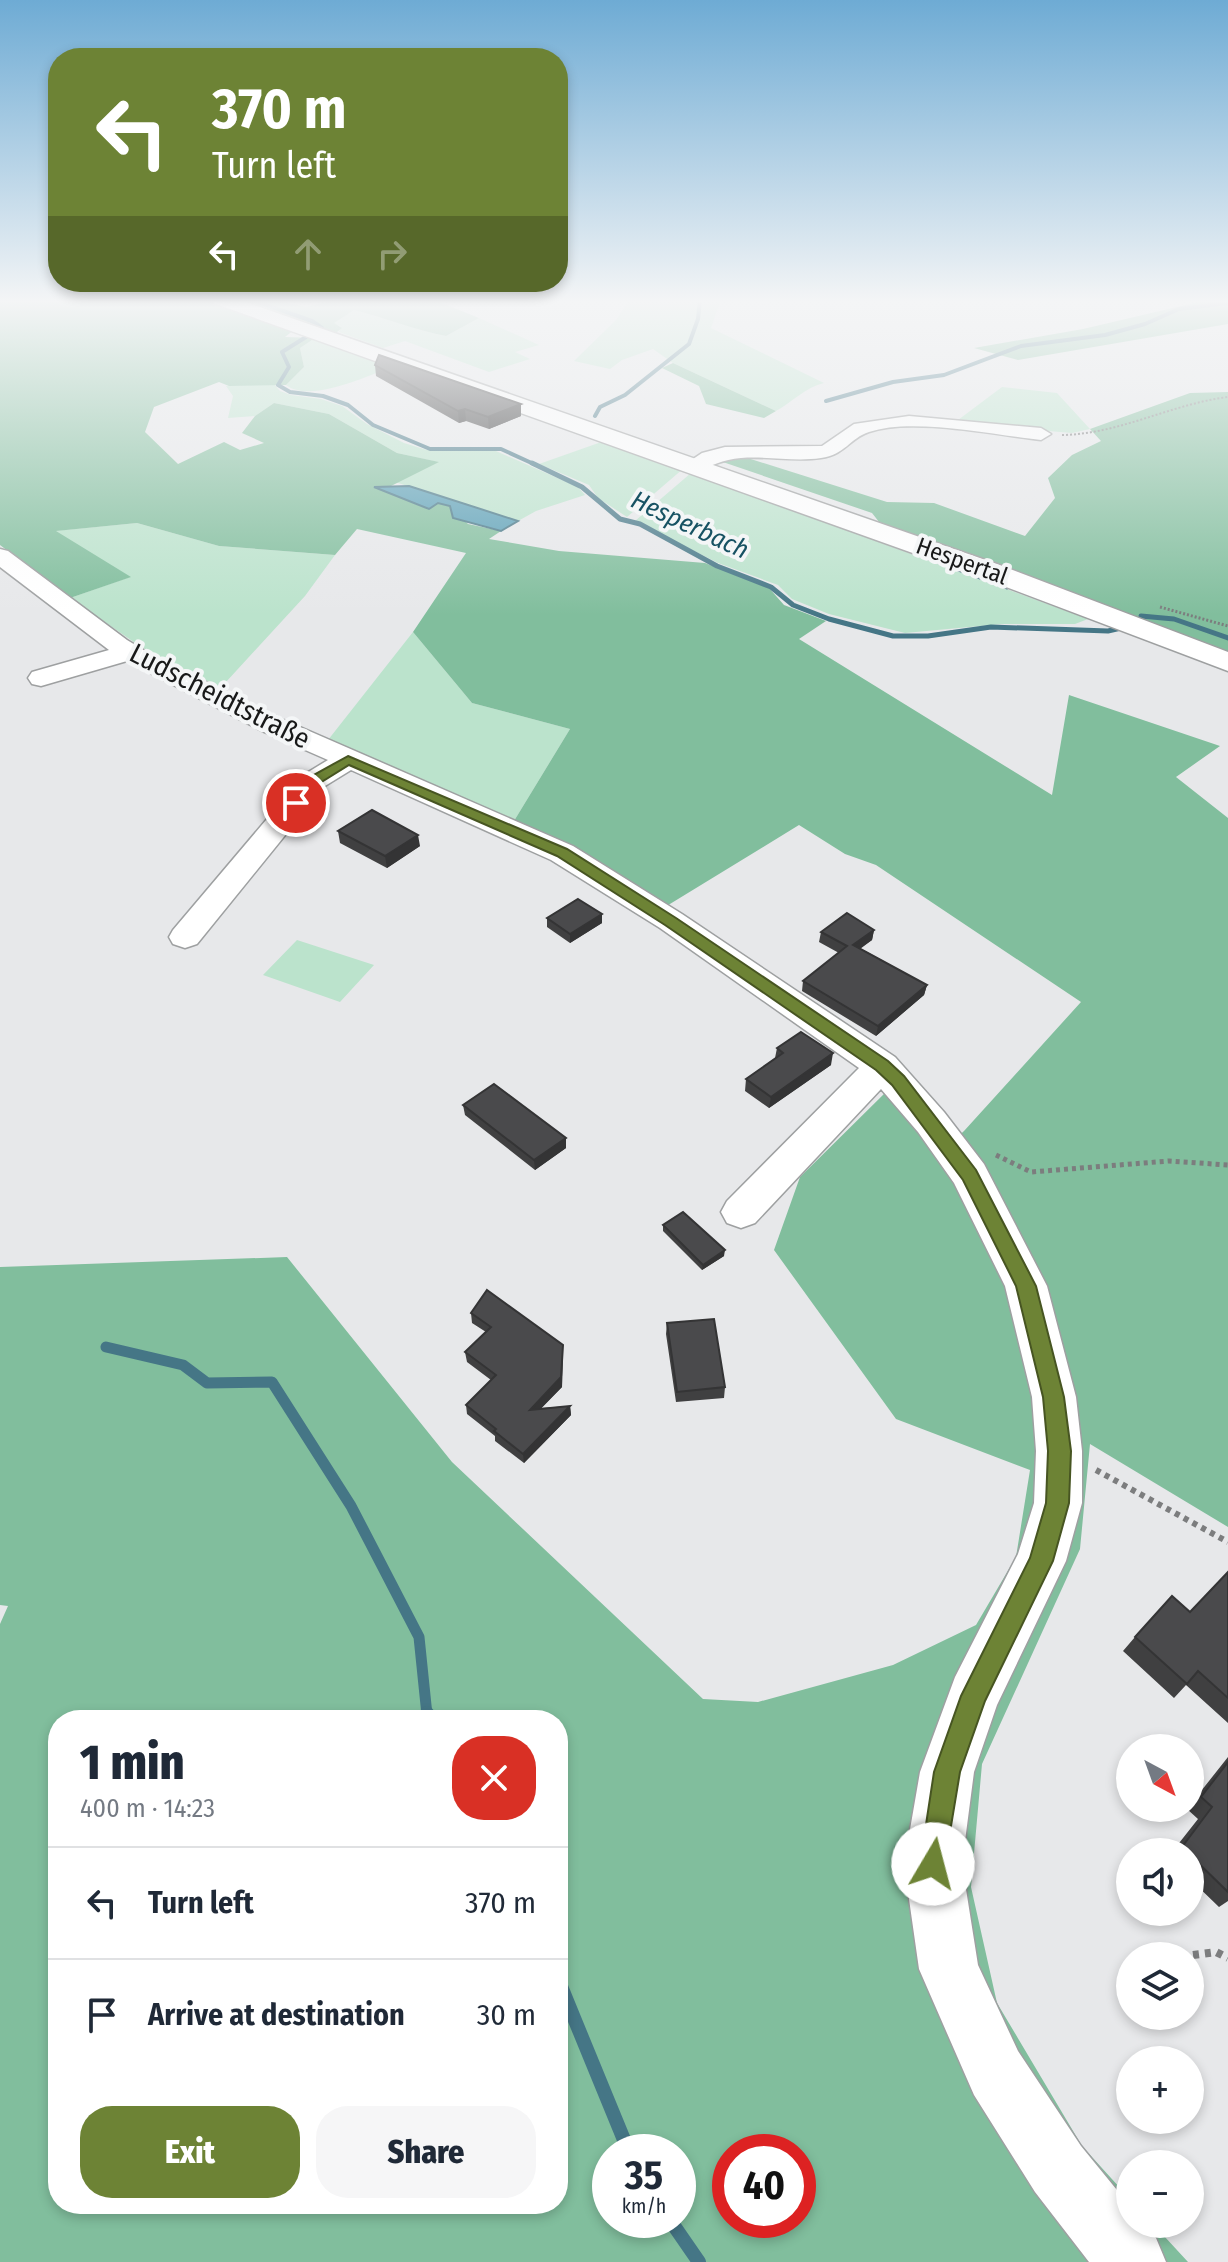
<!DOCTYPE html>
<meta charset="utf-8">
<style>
body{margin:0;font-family:"Fira Sans Condensed",sans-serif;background:#f6f6f7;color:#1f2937;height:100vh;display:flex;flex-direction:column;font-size:30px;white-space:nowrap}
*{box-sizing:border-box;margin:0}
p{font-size:26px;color:#747a83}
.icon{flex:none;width:44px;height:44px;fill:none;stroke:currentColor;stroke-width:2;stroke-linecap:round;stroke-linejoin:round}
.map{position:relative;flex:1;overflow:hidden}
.details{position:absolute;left:48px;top:1710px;width:520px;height:504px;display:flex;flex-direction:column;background:#fff;border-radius:32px;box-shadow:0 4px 12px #0003}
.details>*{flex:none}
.banner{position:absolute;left:48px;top:48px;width:520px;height:244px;border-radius:32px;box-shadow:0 4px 12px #0003;background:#6d8335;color:#fff;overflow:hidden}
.needle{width:52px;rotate:139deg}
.controls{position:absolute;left:1116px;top:1734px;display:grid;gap:16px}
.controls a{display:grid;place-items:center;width:88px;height:88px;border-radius:50%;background:#fff;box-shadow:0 4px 12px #0003;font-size:40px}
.speed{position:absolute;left:592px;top:2134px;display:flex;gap:16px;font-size:40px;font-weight:700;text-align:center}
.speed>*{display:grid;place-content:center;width:104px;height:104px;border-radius:50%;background:#fff;box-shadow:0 4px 12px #0003;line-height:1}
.speed small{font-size:20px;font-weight:400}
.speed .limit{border:12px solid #d22;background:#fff;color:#111}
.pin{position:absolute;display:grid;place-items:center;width:68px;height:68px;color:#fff;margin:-34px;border:4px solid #fff;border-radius:50%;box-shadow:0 2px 8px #0007}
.me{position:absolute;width:88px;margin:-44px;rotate:8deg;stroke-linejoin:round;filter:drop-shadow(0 0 6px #0008)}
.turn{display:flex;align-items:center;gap:28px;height:168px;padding:0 32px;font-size:36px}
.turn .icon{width:104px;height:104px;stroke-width:2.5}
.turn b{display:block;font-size:56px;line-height:68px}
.lanes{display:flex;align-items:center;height:76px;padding:0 32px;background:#0003;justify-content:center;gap:40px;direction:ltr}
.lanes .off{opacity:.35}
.round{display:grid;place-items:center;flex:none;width:84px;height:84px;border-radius:32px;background:#f6f6f7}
.overview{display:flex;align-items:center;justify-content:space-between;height:136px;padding:0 32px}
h1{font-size:48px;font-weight:800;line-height:60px}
.action{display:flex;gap:16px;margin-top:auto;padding:16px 32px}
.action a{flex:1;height:92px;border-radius:32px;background:#6d8335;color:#fff;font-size:32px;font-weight:800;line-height:92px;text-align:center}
.action a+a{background:#f6f6f7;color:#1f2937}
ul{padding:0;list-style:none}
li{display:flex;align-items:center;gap:24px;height:112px;padding:0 32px;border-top:2px solid #e0e1e3}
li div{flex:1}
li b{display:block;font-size:30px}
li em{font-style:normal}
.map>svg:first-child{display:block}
.green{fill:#bbe3cc}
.forest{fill:#81be9d;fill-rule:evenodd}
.water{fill:#589eb5;stroke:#457686;stroke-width:2}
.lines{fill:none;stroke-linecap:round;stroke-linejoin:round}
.stream-far3{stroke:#457686;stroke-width:4}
.stream-far2{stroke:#457686;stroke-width:5}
.stream-far1{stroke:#457686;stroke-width:11}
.stream{stroke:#457686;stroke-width:14}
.minor-casing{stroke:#9ea0a1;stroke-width:3}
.major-casing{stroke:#9ea0a1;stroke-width:3}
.path-far4{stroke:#7c7d7e;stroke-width:2;stroke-dasharray:2 2;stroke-linecap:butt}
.path-far3{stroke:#7c7d7e;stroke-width:3;stroke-dasharray:2 2;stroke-linecap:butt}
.path-far2{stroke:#7c7d7e;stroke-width:5;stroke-dasharray:4 4;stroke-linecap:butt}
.path-far1{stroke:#7c7d7e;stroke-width:6;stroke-dasharray:5 5;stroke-linecap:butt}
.path{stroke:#7c7d7e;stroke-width:8;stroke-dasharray:6 6;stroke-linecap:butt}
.minor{fill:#fff;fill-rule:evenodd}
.major{fill:#fff;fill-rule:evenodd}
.wall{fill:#404041}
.shaded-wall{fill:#343435}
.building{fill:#4a4a4c;stroke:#343435;stroke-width:2}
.route{fill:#6d8335;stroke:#475522;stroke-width:2}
.labels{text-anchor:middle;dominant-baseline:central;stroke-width:8;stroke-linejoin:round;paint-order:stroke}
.far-street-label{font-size:24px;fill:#181919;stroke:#f4f6f7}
.far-water-label{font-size:26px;font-style:italic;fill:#175263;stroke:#f4f6f7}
.street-label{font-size:28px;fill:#181919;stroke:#f4f6f7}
</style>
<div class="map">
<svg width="1228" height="2262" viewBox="0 0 1228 2262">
<rect width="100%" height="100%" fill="#e7e8ea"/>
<!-- green -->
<path class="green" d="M 630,299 L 721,299 L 711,328 L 824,383 C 806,387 792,402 776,411 L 673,363 L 653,349 L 622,360 L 610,369 L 574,361 L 616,320 Z
M 354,310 C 386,318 414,330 446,336 L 479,318 L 539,345 L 515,352 L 530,359 L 489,372 L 405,341 L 383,348 L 339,332 L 341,327 L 333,323 Z
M 315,338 L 395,366 C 368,375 311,404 286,385 L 304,367 L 300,348 Z
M 274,384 L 280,391 L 291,395 L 321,399 L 342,406 L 367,424 L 404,443 L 427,450 L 496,451 L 578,487 L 585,495 L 536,511 L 518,521 L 395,482 L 438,462 L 397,453 L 329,414 L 274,403 L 255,416 L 228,418 L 233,396 L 226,386 Z
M 1002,387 L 1057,393 L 1090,429 L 1072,433 L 954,423 Z
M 607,440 L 684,468 L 627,517 L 598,498 L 589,485 L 539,464 Z
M 691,473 L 1088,619 L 1075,624 L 1002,624 L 905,633 L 829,614 L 792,599 L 778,585 L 718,563 L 635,521 Z
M 137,523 L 219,546 L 335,555 L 305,596 L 226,682 L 217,686 L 141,647 L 70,598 L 130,577 L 54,531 Z
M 413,632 L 472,703 L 570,729 L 514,821 L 328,740 Z
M 297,940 L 374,965 L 340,1002 L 263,975 Z"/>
<!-- forest -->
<path class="forest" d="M 0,299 L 208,299 L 295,329 L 285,337 L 315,338 L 300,348 L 304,367 L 286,385 L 229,386 L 219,382 L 154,407 L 145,432 L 178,464 L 224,442 L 240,450 L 264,443 L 242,433 L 255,416 L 274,403 L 329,414 L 397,453 L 439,462 L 391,486 L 377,488 L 428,509 L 438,503 L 451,506 L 468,524 L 501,531 L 489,539 L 559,551 L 705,563 L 769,588 L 784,605 L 826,621 L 799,639 L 1052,795 L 1069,695 L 1220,746 L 1176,777 L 1228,818 L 1228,1527 L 1090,1444 L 1080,1549 L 982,1764 L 971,1887 L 997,2003 L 1082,2146 L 1130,2199 L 1130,2224 L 1153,2224 L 1188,2262 L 0,2262 L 0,1624 L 8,1606 L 0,1605 L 0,1267 L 287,1257 L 452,1462 L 703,1699 L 758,1702 L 893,1665 L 976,1625 L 1016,1557 L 1030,1470 L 896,1419 L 774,1250 L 800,1177 L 887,1091 L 940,1153 L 964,1131 L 1081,1002 L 876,865 L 845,854 L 799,825 L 665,907 L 514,821 L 570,729 L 472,703 L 413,632 L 466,553 L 357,529 L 335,555 L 219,546 L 137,523 L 56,531 L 131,577 L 70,598 L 0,545 ZM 58,1720 L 558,1720 L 558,2204 L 58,2204 ZM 610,2152 L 678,2152 L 678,2220 L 610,2220 ZM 730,2152 L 798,2152 L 798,2220 L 730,2220 Z
M 270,299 L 306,307 L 339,299 L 432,299 L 479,318 L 446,336 C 414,330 386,318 354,310 L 334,323 L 342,328 L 332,336 L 244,304 Z
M 1211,299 L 1228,299 L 1228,324 L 1018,360 L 974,348 L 1083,329 Z
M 673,363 L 776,411 L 764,418 L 706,404 L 699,386 L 662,368 Z
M 1228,392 L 1228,654 L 1122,611 L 883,527 L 872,513 L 714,459 L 735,454 L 887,502 L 934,503 L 1025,536 L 1055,498 L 1048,478 L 1072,455 L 1101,441 L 1090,429 L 1190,393 Z"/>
<!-- water -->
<path class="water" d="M 409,486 L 518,521 L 501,531 L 453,518 L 450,506 L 438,503 L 429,509 L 374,487 Z"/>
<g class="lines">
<!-- stream-far3 -->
<path class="stream-far3" d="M 249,299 L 312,321 L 322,328
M 306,337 L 282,352 L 289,367 L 278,385 L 290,392 L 323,396 L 348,405 L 373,425 L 430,449 L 501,449 L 536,465
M 826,401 L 893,382 L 944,375 L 1021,346 L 1105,335 L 1145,324 L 1179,309 L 1228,303
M 595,416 L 600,407 L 625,395 L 689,344 L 698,319 L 700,299"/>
<!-- stream-far2 -->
<path class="stream-far2" d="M 532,463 L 582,487 L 620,519 L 640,524 L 717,566 L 771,587 L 793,605 L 829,619 L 893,636 L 928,636 L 991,627 L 1108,631 L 1121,628
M 950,566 L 1007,587
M 1141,616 L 1174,619 L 1228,638"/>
<!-- stream-far1 -->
<path class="stream-far1" d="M 106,1347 L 183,1365 L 207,1383 L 272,1382 L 351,1506 L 419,1637 L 427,1715"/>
<!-- stream -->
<path class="stream" d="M 427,1713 L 428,1720
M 558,1979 L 629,2152
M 670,2220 L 699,2262"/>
<!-- minor casing -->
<g class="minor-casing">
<path id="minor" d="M 909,416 L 1041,428 L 1051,434 L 1041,440 C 995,435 911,417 869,432 C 850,438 845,455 821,458 C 795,462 768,456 741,458 C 723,459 710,467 694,471 L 684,465 L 702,453 L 725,447 L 822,446 L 854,424 Z
M 0,549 L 8,551 L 127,640 L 155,657 L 284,720 L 573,846 L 682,914 L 895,1057 L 944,1112 L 984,1164 L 1047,1286 L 1076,1397 L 1082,1451 L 1082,1503 L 1066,1561 L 997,1705 L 974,1772 L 962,1864 L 978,1965 L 1018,2051 L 1081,2146 L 1130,2206 L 1130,2224 L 1145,2224 L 1156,2238 L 1166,2262 L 1089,2262 L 1035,2192 L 974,2095 L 919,1969 L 904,1864 L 920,1772 L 955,1677 L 1018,1554 L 1034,1503 L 1036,1451 L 1032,1397 L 1005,1286 L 954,1183 L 918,1132 L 881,1089 L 755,1223 L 741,1228 L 727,1223 L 721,1212 L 727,1201 L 859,1068 L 660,928 L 551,860 L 351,770 L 325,786 L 197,944 L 185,948 L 173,944 L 169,937 L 173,930 L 305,774 L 328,760 L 264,732 L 127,661 L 41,686 L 32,684 L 28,678 L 32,672 L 109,650 L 0,567 Z"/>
</g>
<!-- major casing -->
<g class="major-casing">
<path id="major" d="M 211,299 L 237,299 L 997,564 L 1228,652 L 1228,671 L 977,576 L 213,303 Z"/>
</g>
<!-- path-far4 -->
<path class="path-far4" d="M 1062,435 C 1120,434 1171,404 1228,397"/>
<!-- path-far3 -->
<path class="path-far3" d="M 1160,607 L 1228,626"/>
<!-- path-far2 -->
<path class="path-far2" d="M 996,1155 L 1031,1172 L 1169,1161 L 1228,1165"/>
<!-- path-far1 -->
<path class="path-far1" d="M 1096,1470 L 1228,1542"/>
<!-- path -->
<path class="path" d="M 1193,1955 L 1216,1952 L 1228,1958"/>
<!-- minor -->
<use href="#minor" class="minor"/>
<!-- major -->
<use href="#major" class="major"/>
</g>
<!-- wall -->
<path class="wall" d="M 375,365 L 521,404 L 521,416 L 489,429 L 466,421 L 459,423 L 376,376 Z
M 338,831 L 420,846 L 387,868 L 340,843 Z
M 547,918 L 602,923 L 570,943 L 547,927 Z
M 874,930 L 872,940 L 860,948 L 927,985 L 924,995 L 876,1036 L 802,991 L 803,981 L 839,953 L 819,942 L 821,932 Z
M 777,1048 L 831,1065 L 769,1108 L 745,1091 L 746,1079 L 775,1058 Z
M 463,1105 L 566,1148 L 535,1170 L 465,1115 Z
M 663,1225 L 724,1256 L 702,1270 L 663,1231 Z
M 471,1313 L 563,1345 L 562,1387 L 541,1408 L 570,1406 L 571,1415 L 524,1463 L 495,1441 L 495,1436 L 467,1414 L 466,1405 L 491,1380 L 467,1362 L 465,1352 L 486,1332 L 472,1323 Z
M 667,1323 L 725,1387 L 724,1398 L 676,1402 L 666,1334 Z
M 1228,1572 L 1228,1723 L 1186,1685 L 1174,1698 L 1123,1651 L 1135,1637 L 1190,1612 Z
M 1228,1757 L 1228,1901 L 1219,1907 L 1190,1879 L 1190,1852 L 1172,1852 L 1198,1819 L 1187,1809 L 1190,1808 L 1190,1805 Z"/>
<!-- shaded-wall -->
<path class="shaded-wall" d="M 521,404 L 521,416 L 489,429 L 488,417 Z
M 465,409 L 466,421 L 459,423 L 458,411 Z
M 418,835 L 420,846 L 387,868 L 385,856 Z
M 602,914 L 602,923 L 570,943 L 570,934 Z
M 874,930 L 872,940 L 852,955 L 853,945 Z
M 927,985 L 924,995 L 876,1036 L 878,1026 Z
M 833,1053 L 831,1065 L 769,1108 L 771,1097 Z
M 566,1138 L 566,1148 L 535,1170 L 534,1160 Z
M 725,1250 L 724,1256 L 702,1270 L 703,1265 Z
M 563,1345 L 562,1387 L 531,1419 L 530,1410 Z
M 570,1406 L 571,1415 L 524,1463 L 523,1454 Z"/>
<!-- building -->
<path class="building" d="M 379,355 L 521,404 L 488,417 L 465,409 L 458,411 L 375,365 Z
M 372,810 L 418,835 L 385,856 L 338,831 Z
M 578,899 L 602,914 L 570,934 L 547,918 Z
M 847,913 L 874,930 L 853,945 L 927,985 L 878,1026 L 803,981 L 847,946 L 821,932 Z
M 801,1032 L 833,1053 L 771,1097 L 746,1079 L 783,1053 L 777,1048 Z
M 494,1084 L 566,1138 L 534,1160 L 463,1105 Z
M 683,1212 L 725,1250 L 703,1265 L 663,1225 Z
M 487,1290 L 563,1345 L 561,1377 L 530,1410 L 570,1406 L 523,1454 L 494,1431 L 496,1429 L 466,1405 L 496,1375 L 465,1352 L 491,1327 L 471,1313 Z
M 714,1319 L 725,1387 L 677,1392 L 667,1323 Z
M 1228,1572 L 1228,1698 L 1198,1671 L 1187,1684 L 1135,1637 L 1172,1596 L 1190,1612 Z
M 1228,1762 L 1228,1892 L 1190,1855 L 1190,1852 L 1187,1852 L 1182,1847 L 1212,1807 L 1201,1797 Z"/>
<!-- sky -->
<linearGradient id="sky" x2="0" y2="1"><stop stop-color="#6eabd4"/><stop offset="0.49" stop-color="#f4f5f6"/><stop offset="1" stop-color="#f4f5f6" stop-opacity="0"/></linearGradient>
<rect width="1228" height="615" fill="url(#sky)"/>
<!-- route -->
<path class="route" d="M 348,756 L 567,849 L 676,918 L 888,1061 L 904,1076 L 976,1170 L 1036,1286 L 1064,1397 L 1071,1451 L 1069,1503 L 1053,1561 L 985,1701 L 960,1772 L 943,1874 L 933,1878 L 924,1874 L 920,1864 L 934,1772 L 961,1696 L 1030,1558 L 1046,1503 L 1048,1451 L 1043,1397 L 1016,1286 L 963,1180 L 892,1085 L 876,1070 L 665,925 L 557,856 L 349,765 L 320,783 L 301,806 L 291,806 L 289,803 L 310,777 Z"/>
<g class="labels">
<!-- far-street labels -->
<g class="far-street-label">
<text transform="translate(962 561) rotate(20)">Hespertal</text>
</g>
<!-- far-water labels -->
<g class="far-water-label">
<text transform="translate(690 525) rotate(25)">Hesperbach</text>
</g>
<!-- street labels -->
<g class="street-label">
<text transform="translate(220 696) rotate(27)">Ludscheidtstraße</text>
</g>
</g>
</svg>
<div class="controls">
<a><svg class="needle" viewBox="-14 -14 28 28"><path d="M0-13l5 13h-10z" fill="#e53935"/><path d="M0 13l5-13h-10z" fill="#747a83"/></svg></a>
<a><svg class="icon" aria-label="sound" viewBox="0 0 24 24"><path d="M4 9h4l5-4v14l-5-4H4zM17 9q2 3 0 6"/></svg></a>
<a><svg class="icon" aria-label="layers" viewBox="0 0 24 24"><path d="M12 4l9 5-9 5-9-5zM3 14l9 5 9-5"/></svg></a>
<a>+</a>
<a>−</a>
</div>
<div class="speed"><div>35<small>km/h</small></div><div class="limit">40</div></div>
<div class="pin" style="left:296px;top:803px;background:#d93025"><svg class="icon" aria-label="arrive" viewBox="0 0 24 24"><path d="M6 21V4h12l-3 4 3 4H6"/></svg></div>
<svg class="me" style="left:933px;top:1864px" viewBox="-20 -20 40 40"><circle r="19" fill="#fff"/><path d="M0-13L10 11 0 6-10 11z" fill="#6d8335"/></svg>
<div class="banner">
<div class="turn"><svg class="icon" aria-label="left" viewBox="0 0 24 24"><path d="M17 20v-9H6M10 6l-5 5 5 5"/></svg><div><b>370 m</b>Turn left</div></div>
<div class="lanes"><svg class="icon" aria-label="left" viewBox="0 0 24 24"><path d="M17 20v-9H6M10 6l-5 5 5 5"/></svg><svg class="icon off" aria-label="ahead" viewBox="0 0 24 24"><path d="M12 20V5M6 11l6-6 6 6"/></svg><svg class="icon off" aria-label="right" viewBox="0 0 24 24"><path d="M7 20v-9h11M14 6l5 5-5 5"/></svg></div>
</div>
<section class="details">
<div class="overview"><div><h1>1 min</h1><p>400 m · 14:23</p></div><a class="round" style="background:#d93025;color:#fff"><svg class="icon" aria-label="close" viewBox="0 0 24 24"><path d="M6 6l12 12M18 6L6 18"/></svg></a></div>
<ul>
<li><svg class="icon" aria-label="left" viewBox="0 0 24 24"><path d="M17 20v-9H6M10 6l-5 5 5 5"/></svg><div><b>Turn left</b></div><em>370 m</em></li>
<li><svg class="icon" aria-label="arrive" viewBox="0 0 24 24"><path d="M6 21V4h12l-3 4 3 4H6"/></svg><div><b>Arrive at destination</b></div><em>30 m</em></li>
</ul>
<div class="action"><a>Exit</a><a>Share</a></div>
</section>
</div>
